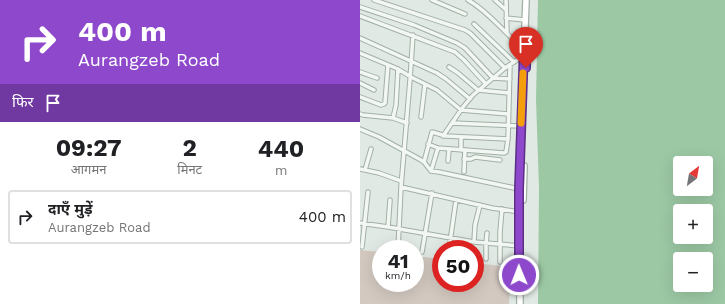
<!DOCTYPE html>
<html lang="hi">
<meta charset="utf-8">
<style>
body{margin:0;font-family:"Work Sans","Noto Sans Devanagari",sans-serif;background:#f2f2f2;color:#202124;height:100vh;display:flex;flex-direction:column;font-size:15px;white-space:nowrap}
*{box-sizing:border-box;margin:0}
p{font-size:13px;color:#757577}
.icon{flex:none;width:22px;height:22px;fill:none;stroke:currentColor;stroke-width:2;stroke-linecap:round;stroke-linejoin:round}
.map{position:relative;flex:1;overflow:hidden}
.drawer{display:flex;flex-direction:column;background:#fff;width:360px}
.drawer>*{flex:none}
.banner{background:#8d48cb;color:#fff;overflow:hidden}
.needle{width:26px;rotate:31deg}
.buttons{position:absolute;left:313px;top:156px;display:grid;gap:8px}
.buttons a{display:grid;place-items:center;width:40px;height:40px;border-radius:4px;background:#fff;box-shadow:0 4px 16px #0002;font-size:20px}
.speed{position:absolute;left:12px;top:240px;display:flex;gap:8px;font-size:20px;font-weight:700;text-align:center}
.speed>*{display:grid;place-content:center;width:52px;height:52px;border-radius:50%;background:#fff;box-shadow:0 4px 16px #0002;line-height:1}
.speed small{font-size:10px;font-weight:400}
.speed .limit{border:6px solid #d22;background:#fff;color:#111}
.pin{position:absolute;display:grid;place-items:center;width:34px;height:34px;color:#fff;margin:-41px -17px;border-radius:50% 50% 50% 0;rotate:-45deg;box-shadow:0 0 4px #0007}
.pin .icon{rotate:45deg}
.me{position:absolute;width:44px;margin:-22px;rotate:359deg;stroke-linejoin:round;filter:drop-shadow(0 0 3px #0008)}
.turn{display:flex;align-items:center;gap:14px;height:84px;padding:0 12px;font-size:18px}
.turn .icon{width:52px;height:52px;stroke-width:2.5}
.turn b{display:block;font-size:28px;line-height:34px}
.then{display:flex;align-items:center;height:38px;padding:0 12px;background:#0003;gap:8px;font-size:15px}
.eta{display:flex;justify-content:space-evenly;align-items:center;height:68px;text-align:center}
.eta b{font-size:24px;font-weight:700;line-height:28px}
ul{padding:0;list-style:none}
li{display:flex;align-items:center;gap:12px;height:54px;margin:0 8px 6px;padding:0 4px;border:2px solid #e0e0e0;border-radius:4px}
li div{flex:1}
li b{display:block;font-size:15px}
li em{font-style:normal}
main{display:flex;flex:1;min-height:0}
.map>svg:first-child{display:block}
.green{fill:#d3c9c1}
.water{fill:#9cc8a4;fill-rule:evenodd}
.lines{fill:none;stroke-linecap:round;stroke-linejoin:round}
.street-casing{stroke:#a2b0a6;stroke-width:5.5}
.secondary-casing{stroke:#a2b0a6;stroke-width:8}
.street{stroke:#f3f7f4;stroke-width:3.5}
.secondary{stroke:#fff;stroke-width:5.5}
.route-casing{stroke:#5c2f84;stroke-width:10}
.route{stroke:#8d48cb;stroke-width:7}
.slow{stroke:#f59e0b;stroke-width:7}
</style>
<main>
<section class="drawer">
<div class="banner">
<div class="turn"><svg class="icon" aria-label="right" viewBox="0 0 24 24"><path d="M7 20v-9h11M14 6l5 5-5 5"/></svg><div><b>400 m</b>Aurangzeb Road</div></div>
<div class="then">फिर<svg class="icon" aria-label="arrive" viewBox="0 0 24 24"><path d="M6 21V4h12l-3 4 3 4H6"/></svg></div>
</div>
<div class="eta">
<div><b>09:27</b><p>आगमन</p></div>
<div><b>2</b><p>मिनट</p></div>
<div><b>440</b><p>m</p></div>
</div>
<ul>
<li><svg class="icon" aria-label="right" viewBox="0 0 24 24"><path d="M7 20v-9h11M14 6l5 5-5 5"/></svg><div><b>दाएँ मुड़ें</b><p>Aurangzeb Road</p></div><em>400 m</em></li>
</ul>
</section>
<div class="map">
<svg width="365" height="304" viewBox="0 0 365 304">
<rect width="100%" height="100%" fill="#e0e9e3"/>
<!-- green -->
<path class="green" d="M 0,250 L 21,252 L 21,283 L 55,283 L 55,256 L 81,259 L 81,283 L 115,283 L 115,263 L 151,267 L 149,304 L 0,304 Z"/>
<!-- water -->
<path class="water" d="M 178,0 L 365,0 L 365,304 L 178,304 L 179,188 L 176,99 ZM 320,163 L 346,163 L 346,189 L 320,189 ZM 320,211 L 346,211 L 346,237 L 320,237 ZM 320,259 L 346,259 L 346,285 L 320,285 Z"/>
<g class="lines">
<!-- street casing -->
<g class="street-casing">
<path id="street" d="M 14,0 L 105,30 L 110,33 L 145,68
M 72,0 L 105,14
M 108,0 C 131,13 144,34 164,48
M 135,0 L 146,10
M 146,0 L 147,33
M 0,7 L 54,25 L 97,43 L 105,48 L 133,78 L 150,79
M 0,16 L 95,52 L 104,60 L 126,84
M 146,18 L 165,20
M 114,24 L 154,62
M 0,38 L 77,73 L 86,79 L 110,99
M 0,53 L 38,69 L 51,77 L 77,90 L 101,110 L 148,114
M 89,67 L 98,73 L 118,90 L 149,93
M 0,72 L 17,78
M 0,83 L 14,90
M 0,97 L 21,105 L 24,104 L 25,103 L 28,65
M 0,114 L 3,115 L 33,118 L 47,123
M 61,117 L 65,84
M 33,118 L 36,105 L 38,69
M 92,123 L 161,126
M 0,129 L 19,137 L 61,160 L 64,162 L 71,171 L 79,172 L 159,189
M 83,136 L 103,107 L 113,95 L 145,68 L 163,56
M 101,137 L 101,150
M 68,144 L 78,148 L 144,153 L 146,152 L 148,139 L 150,65
M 104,159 L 111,159 L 115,157 L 140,160
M 88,161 L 89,150
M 64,162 L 72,132 L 86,136 L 148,139
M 0,169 L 19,173 L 41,181
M 5,170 L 11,149
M 71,171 L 78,148
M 104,172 L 105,150
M 41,187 L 132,208 L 160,212
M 0,223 L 28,227 L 114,242 L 161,246
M 28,227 L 30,200
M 114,242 L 115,225 L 120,205
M 2,247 L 8,192
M 38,249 L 41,187 L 50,80 L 53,35
M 89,249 L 96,200
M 62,252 L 72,193
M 126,259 L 126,244 L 127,233
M 140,262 L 140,232 L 142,209"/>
</g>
<!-- secondary casing -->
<g class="secondary-casing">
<path id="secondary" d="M 163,200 L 164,166
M 160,304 L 159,189 L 166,0"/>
</g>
<!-- street -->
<use href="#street" class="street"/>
<!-- secondary -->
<use href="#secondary" class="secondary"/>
</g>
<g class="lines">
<!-- route casing -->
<g class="route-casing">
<path id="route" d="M 159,275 L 159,189 L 164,48 L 166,48 L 166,68"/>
</g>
<!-- route -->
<use href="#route" class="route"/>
<!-- slow -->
<path class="slow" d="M 161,123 L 163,73"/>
</g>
</svg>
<div class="buttons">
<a><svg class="needle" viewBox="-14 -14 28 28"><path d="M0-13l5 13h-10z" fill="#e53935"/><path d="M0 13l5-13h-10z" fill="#757577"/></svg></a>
<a>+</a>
<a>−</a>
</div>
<div class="speed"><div>41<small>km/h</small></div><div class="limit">50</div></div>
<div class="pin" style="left:166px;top:68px;background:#d93025"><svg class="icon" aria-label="arrive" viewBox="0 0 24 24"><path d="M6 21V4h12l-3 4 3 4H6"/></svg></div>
<svg class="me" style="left:159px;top:275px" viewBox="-20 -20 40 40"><circle r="17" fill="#8d48cb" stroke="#fff" stroke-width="3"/><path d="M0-11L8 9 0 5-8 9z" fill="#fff"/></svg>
</div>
</main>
